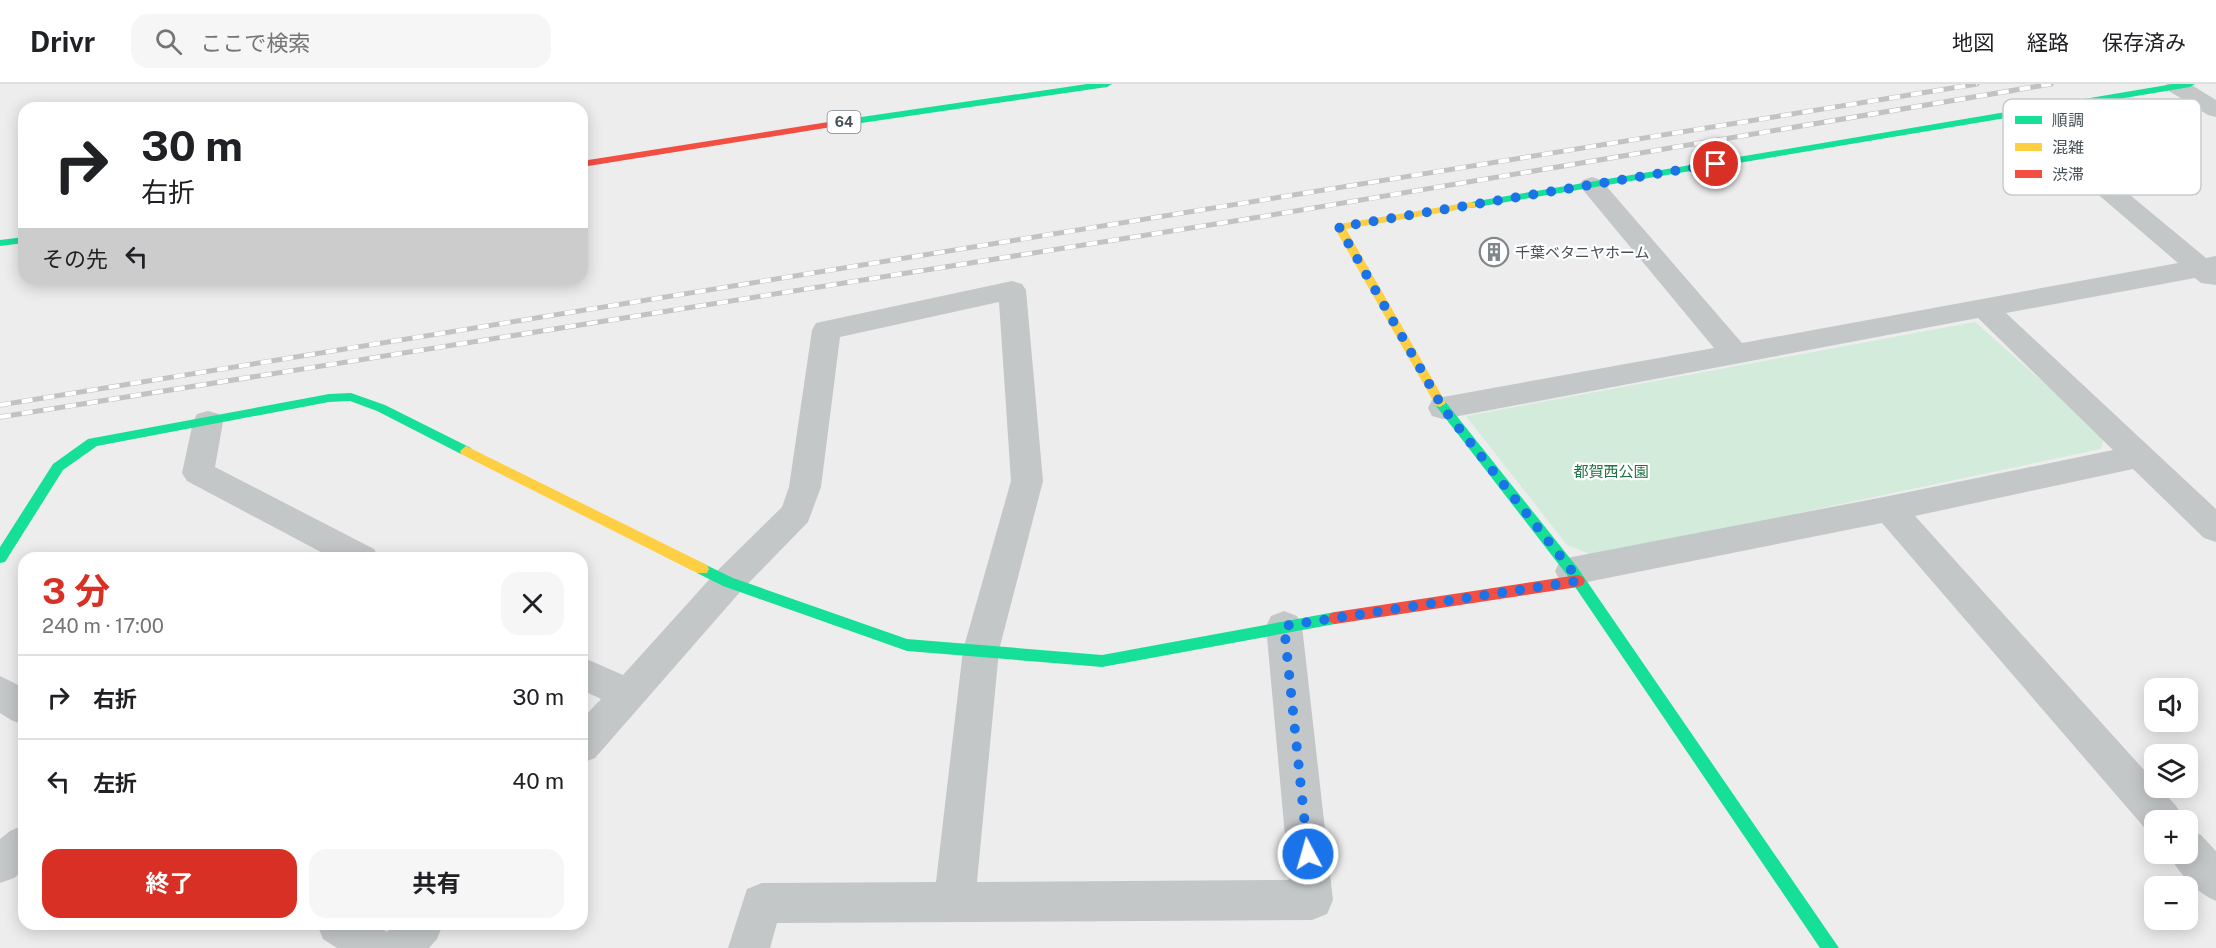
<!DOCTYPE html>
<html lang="ja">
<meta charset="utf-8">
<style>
body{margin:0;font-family:"Public Sans","Noto Sans JP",sans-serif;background:#f6f6f6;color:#202124;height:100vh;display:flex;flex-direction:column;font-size:22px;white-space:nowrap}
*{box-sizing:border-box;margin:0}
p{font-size:20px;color:#757577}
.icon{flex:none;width:33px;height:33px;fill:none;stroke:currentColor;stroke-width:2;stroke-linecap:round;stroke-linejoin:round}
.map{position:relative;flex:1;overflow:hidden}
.sheet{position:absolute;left:18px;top:468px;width:570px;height:378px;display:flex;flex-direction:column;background:#fff;border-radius:18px;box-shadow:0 3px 15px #0003}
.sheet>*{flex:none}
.top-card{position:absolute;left:18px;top:18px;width:570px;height:183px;border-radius:18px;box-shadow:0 3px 15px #0003;background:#fff;color:#202124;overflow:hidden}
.tools{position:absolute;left:2144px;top:594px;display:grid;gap:12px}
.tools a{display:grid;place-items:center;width:54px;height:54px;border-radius:12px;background:#fff;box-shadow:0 3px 15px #0003;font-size:30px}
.pin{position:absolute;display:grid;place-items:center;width:51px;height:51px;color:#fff;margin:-26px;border:3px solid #fff;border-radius:50%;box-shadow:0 2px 6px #0007}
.me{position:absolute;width:66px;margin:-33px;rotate:354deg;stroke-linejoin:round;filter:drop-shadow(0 0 4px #0008)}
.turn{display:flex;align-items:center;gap:21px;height:126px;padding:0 24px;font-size:27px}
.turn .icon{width:78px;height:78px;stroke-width:2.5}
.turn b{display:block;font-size:42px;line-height:51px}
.then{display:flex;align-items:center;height:57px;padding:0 24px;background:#0003;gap:12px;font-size:22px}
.round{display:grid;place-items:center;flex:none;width:63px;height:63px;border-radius:18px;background:#f6f6f6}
.head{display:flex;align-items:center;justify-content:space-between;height:102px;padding:0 24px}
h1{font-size:36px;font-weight:700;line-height:45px;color:#d93025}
.action{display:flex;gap:12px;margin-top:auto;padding:12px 24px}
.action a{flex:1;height:69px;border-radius:18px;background:#d93025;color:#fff;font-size:24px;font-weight:700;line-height:69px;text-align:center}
.action a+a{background:#f6f6f6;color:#202124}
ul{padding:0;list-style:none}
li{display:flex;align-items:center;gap:18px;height:84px;padding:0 24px;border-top:2px solid #e0e0e0}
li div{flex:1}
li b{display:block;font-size:22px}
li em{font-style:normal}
header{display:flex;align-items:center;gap:36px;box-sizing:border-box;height:84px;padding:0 30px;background:#fff;border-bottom:2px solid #e0e0e0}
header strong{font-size:28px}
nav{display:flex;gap:33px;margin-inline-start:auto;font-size:21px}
.search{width:420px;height:54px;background:#f6f6f6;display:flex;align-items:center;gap:15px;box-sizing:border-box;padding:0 21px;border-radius:18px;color:#757577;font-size:22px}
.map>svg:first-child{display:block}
.green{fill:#d3ebda}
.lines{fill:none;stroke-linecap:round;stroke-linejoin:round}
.street{fill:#c4c7c8;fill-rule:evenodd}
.fast{fill:#16e098;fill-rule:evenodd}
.slow{fill:#ffcf43;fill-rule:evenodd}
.jam{fill:#f24e42;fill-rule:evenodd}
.rail-casing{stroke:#c0c2c3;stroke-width:5}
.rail{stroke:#fff;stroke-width:4;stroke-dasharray:11;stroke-linecap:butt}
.route{stroke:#1a73e8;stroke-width:10;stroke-dasharray:0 18}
.labels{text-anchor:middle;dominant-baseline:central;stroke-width:4.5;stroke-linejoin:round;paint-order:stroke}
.shield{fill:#fff;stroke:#7e8589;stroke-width:1.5}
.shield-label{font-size:14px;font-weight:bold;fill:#465157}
.poi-label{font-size:15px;fill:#465157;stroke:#fff;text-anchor:start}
.park-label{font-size:15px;fill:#1e7140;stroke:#fff}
.key{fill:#fff;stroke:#c8cbcd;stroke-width:1.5}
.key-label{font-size:16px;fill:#465157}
</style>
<header>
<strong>Drivr</strong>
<div class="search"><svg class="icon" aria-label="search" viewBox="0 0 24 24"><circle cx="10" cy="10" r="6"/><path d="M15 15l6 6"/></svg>ここで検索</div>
<nav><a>地図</a><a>経路</a><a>保存済み</a></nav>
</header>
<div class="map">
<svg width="2216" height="864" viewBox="0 0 2216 864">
<rect width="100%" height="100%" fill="#ededed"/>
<!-- green -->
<path class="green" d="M 1975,238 L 2104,352 L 2101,365 L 1595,472 L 1567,461 L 1466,332 Z"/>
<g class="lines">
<!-- street -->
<path class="street" d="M 2167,0 L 2190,0 L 2216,16 L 2216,33 L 2208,31 L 2169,7 L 2165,2 Z
M 2017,22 L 2025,24 L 2206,174 L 2216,172 L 2216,201 L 2201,199 L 2195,194 L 2006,229 L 2216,425 L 2216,458 L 2204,454 L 2133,385 L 1915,432 L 2154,697 L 2154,704 L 2160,704 L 2177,723 L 2183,736 L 2154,736 L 2154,751 L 2149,749 L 1882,439 L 1572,501 L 1560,497 L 1555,487 L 1560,477 L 1572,473 L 1889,412 L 2113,366 L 1978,234 L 1443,335 L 1432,332 L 1428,324 L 1432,316 L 1443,313 L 1714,264 L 1583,106 L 1579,101 L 1583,96 L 1592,93 L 1601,96 L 1742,259 L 2178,179 L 2009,34 L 2005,29 L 2009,24 Z
M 1012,197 L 1022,200 L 1026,206 L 1043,397 L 999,566 L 977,798 L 1289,796 L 1266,542 L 1271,532 L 1284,527 L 1297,532 L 1302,542 L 1333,816 L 1327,830 L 1312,836 L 777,839 L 770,864 L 728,864 L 747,805 L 762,799 L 936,798 L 963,566 L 1011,397 L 999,218 L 840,253 L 821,403 L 808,438 L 740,508 L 595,674 L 582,679 L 582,635 L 601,615 L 582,606 L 582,573 L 623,591 L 716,488 L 782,423 L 789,403 L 812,246 L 816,239 Z
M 208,327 L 219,330 L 223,338 L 215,383 L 374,465 L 379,474 L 332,474 L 187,397 L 182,389 L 193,338 L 197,330 Z
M 0,592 L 24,604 L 24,641 L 11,636 L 0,629 Z
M 24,741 L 24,786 L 14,794 L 0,799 L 0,755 L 10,747 Z
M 2187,745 L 2201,751 L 2216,767 L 2216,817 C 2197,809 2178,789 2169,770 L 2187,770 Z
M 317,840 L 375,840 L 387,848 L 394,840 L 443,840 L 437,855 L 429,864 L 337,864 L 323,855 Z"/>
<!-- fast -->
<path class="fast" d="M 1087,0 L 1112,0 L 1107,3 L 841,42 L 836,39 L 841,36 Z
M 2173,0 L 2195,0 L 2190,3 L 1471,124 L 1466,121 L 1471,118 Z
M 24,153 L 24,159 L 0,162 L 0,156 Z
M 351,309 L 385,321 L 471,364 L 472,367 L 471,370 L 461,370 L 377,327 L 350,317 L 329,318 L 97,362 L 63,386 L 5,478 L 0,479 L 0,463 L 53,380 L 88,355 L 329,310 Z
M 1440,315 L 1444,316 L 1577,483 L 1839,864 L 1820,864 L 1567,491 L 1436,322 L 1434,319 L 1436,316 Z
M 702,479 L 733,494 L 907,555 L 1102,571 L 1335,528 L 1340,530 L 1342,534 L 1340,538 L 1335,540 L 1102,583 L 907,567 L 723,502 L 697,489 L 695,485 L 697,481 Z"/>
<!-- slow -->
<path class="slow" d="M 1471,118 L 1475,119 L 1475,123 L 1346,145 L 1446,319 L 1440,323 L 1436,322 L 1334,143 L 1339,140 Z
M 466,362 L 707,481 L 709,485 L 707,489 L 697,489 L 461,370 L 460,367 Z"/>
<!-- jam -->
<path class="jam" d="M 841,36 L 846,39 L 844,41 L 582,83 L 582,77 Z
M 1578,491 L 1583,493 L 1585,497 L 1583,501 L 1578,503 L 1335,540 L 1330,538 L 1328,534 L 1330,530 L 1335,528 Z"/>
<!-- rail casing -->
<g class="rail-casing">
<path id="rail" d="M 0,321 L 1977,0
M 0,333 L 1266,132 L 2051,0"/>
</g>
<!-- rail -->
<use href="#rail" class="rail"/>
</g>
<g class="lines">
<!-- route -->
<path class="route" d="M 1308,770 L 1284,542 L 1578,497 L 1572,487 L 1443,324 L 1339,143 L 1716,80"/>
</g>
<!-- icons -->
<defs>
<g id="building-ring" transform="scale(1.5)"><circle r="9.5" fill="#fff" stroke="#80888c" stroke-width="1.5"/><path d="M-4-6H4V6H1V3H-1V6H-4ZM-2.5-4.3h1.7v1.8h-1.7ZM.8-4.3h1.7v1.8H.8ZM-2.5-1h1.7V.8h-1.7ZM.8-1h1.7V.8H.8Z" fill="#80888c"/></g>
</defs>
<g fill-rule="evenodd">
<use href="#building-ring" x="1494" y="168"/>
</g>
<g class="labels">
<!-- shield labels -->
<rect class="shield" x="827.5" y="27" width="33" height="22" rx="4.5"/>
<g class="shield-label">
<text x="844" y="38">64</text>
</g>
<!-- poi labels -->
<g class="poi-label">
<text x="1515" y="168">千葉ベタニヤホーム</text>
</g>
<!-- park labels -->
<g class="park-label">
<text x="1611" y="387">都賀西公園</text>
</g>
</g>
<!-- legend -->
<rect x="2003" y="15" width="198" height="96" rx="9" class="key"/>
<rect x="2015" y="32" width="27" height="8" fill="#16e098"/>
<rect x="2015" y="59" width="27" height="8" fill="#ffcf43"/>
<rect x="2015" y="86" width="27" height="8" fill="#f24e42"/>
<g class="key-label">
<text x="2052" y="42">順調</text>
<text x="2052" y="69">混雑</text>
<text x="2052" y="96">渋滞</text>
</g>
</svg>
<div class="tools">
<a><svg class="icon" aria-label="sound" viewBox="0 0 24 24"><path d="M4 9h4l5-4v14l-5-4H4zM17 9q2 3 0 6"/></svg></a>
<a><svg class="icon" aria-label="layers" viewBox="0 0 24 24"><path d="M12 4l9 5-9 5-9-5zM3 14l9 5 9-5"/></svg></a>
<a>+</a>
<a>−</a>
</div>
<div class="pin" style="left:1716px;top:80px;background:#d93025"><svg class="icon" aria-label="arrive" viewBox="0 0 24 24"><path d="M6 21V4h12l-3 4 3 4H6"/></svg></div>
<svg class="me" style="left:1308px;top:770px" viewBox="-20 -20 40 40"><circle r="17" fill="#1a73e8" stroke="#fff" stroke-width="3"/><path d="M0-11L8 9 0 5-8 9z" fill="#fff"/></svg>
<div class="top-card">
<div class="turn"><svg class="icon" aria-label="right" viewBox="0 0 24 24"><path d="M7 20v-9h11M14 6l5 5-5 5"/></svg><div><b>30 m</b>右折</div></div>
<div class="then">その先<svg class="icon" aria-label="left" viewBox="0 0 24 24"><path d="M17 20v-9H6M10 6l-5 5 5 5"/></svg></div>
</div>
<section class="sheet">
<div class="head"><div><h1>3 分</h1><p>240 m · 17:00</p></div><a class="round"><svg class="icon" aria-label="close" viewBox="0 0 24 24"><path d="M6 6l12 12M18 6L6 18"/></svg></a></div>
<ul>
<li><svg class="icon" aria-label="right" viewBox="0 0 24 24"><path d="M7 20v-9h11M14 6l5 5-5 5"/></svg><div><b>右折</b></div><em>30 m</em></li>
<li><svg class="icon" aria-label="left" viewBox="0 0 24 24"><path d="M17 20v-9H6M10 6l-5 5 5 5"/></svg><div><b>左折</b></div><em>40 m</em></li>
</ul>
<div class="action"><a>終了</a><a>共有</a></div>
</section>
</div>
